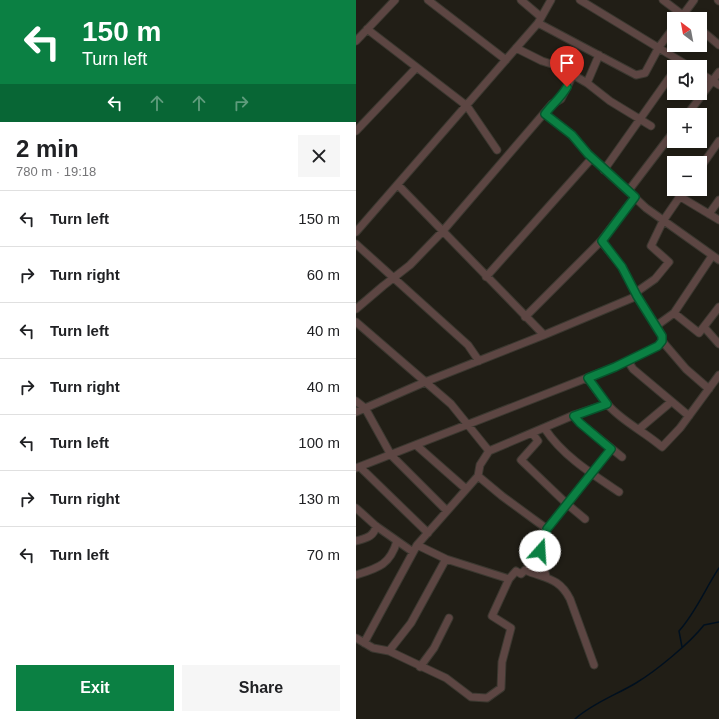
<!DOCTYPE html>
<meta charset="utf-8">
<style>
body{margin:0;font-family:Arial,sans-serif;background:#f6f6f6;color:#202124;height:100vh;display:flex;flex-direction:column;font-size:15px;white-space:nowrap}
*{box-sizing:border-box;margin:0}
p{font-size:13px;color:#757577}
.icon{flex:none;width:22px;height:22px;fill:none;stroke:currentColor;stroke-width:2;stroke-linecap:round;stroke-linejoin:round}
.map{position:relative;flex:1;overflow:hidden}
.sheet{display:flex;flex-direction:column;background:#fff;width:356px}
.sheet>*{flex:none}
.hud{background:#0b8043;color:#fff;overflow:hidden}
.needle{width:26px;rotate:328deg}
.buttons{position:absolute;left:311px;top:12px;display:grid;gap:8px}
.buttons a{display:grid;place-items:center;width:40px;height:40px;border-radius:0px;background:#fff;box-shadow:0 2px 6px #0003;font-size:20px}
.pin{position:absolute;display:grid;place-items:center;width:34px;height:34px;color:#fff;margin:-41px -17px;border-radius:50% 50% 50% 0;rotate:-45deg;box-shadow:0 0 4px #0007}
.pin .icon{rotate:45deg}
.me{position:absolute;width:44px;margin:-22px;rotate:19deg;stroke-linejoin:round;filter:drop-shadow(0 0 3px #0008)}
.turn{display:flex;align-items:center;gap:14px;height:84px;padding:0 16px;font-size:18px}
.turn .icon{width:52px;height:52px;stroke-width:2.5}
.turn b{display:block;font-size:28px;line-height:34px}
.lanes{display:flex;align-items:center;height:38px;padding:0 16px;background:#0003;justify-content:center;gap:20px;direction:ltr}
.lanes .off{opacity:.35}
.round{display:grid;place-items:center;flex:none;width:42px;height:42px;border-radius:0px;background:#f6f6f6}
.summary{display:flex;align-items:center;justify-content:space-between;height:68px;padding:0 16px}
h1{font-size:24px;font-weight:700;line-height:30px}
.cta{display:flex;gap:8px;margin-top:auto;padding:8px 16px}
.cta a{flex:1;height:46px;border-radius:0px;background:#0b8043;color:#fff;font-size:16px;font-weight:700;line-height:46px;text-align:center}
.cta a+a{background:#f6f6f6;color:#202124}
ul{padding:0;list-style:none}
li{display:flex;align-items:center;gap:12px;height:56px;padding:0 16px;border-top:1px solid #e0e0e0}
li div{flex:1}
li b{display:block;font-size:15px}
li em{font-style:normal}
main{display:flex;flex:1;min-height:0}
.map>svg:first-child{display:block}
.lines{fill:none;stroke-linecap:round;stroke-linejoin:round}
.stream{stroke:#00101f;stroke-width:1.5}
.minor-casing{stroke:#3b3830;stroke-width:9}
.minor{stroke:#5d4643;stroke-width:7}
.route-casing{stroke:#07532c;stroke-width:10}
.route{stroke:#0b8043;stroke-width:7}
</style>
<main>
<section class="sheet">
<div class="hud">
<div class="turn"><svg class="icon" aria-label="left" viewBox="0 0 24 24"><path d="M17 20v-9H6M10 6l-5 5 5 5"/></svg><div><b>150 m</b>Turn left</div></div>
<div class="lanes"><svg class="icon" aria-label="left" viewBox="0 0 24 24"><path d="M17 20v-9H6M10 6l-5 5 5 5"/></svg><svg class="icon off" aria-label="ahead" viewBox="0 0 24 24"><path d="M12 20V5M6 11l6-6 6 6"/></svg><svg class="icon off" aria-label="ahead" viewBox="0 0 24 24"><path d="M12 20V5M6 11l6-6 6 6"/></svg><svg class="icon off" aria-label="right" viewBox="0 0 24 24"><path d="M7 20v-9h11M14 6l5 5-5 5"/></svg></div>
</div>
<div class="summary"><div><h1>2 min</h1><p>780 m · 19:18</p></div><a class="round"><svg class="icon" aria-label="close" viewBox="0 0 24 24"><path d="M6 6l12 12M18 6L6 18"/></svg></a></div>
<ul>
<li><svg class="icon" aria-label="left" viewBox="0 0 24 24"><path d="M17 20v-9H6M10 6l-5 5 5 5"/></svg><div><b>Turn left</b></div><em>150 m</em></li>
<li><svg class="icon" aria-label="right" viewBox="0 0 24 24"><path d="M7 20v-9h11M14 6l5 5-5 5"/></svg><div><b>Turn right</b></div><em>60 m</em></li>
<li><svg class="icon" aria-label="left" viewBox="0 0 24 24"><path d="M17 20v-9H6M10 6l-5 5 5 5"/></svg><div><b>Turn left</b></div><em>40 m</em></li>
<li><svg class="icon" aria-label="right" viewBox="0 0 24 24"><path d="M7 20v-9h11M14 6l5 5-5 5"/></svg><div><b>Turn right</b></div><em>40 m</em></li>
<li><svg class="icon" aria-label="left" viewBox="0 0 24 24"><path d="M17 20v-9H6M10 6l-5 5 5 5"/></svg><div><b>Turn left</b></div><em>100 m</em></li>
<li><svg class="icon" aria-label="right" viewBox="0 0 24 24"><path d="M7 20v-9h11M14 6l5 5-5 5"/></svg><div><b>Turn right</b></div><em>130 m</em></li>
<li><svg class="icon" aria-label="left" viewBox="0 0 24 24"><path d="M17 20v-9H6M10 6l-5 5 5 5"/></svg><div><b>Turn left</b></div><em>70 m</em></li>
</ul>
<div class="cta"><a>Exit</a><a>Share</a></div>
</section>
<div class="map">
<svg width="363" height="719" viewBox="0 0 363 719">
<rect width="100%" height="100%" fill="#211e16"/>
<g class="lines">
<!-- stream -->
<path class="stream" d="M 326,647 L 323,631 C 340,612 349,589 363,568
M 219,719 C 237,703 260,695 280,683 C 300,671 334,643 348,625 L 363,622"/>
<!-- minor casing -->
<g class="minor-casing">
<path id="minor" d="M 72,0 L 150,60
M 165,0 L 185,17
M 224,0 L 334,67
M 307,0 L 332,19
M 362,0 L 363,1
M 324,19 L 338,0
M 182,23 L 280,75 L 289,73 L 303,47 L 318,27
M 11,29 L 111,106 L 141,150
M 344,29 L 363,45
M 0,41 L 39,0
M 160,48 L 186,61 L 202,66 L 231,83 L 254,101 L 295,126
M 344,73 L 363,85
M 231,83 L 243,55
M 189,114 L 216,135 L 232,154 L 290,208 L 363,260
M 331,115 L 363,72
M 0,131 L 60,68
M 344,168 L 363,141
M 248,170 L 318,71
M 42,185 L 188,335
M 273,190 L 318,131
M 323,196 L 363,220
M 353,214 L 363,200
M 0,232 L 182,23 L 195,0
M 0,244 L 112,345 L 123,361
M 130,277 L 236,158
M 279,293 L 299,279 L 313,262 L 295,246 L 307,221 L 329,189
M 0,309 L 27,286 L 54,265 L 86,232 L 196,104 L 205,99 L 217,75
M 318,313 L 356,256
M 169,317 L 245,241 L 279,197
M 0,322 L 95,404 L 133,451 L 124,465 L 122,476 L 61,545 L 8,643
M 300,326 L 318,313 L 343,333 L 363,307
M 348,327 L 363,344
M 306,341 L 330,369 L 353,389
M 272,361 L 277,369 L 333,416
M 232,378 C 238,387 245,397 252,405 C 267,422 289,432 306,447 L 324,428 L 363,375
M 0,401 L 9,408 L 35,455 L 91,511
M 0,412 L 69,382 L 188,335 L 281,296
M 218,415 L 224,423 L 266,457
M 189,429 C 207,456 236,474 263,492
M 283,429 L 315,402
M 177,434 L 182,441 L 165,460 L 211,504 L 229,519
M 60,445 L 110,489
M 133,451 L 218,415 L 251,404
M 4,467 L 72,533
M 0,468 L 259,367 L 302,346 L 306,341 L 306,336 L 281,296 L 266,267 L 245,241
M 122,476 L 146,496 L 191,529 C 190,536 186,540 185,547 C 183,556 188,568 190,576
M 0,508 L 20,526 L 57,552
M 191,529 L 255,449
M 0,541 C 10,538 18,537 20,526
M 0,575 C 22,568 34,565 41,541
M 153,579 L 160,571 L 165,574 L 169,570 C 189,579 203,577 214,599 L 238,665
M 0,638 L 17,648 L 33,651 L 90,678 L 115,697 L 131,698 L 145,688 L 146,662 L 155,628 L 136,616 L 153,579 L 90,559 L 61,545
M 33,651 L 55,623 L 90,559
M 64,667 L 78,648 L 93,618"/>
</g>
<!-- minor -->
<use href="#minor" class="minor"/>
</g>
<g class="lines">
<!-- route casing -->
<g class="route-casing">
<path id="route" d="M 184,551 C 185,543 190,537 191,529 L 255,449 L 224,423 L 218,416 L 251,404 L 232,378 L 259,367 L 302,346 L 306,341 L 306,336 L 281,296 L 266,267 L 246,241 L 279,197 L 232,154 L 216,135 L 189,114 C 197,103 204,99 211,87"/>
</g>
<!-- route -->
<use href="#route" class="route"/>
</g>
</svg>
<div class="buttons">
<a><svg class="needle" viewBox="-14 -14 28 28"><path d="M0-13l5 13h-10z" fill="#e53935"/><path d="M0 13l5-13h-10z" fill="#757577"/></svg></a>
<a><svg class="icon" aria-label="sound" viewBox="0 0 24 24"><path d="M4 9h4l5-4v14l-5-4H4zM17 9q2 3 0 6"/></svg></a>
<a>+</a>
<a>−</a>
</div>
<div class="pin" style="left:211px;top:87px;background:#d93025"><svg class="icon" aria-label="arrive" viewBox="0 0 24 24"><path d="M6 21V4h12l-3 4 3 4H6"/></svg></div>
<svg class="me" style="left:184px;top:551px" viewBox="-20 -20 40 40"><circle r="19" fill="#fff"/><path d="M0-13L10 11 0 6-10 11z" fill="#0b8043"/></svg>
</div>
</main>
